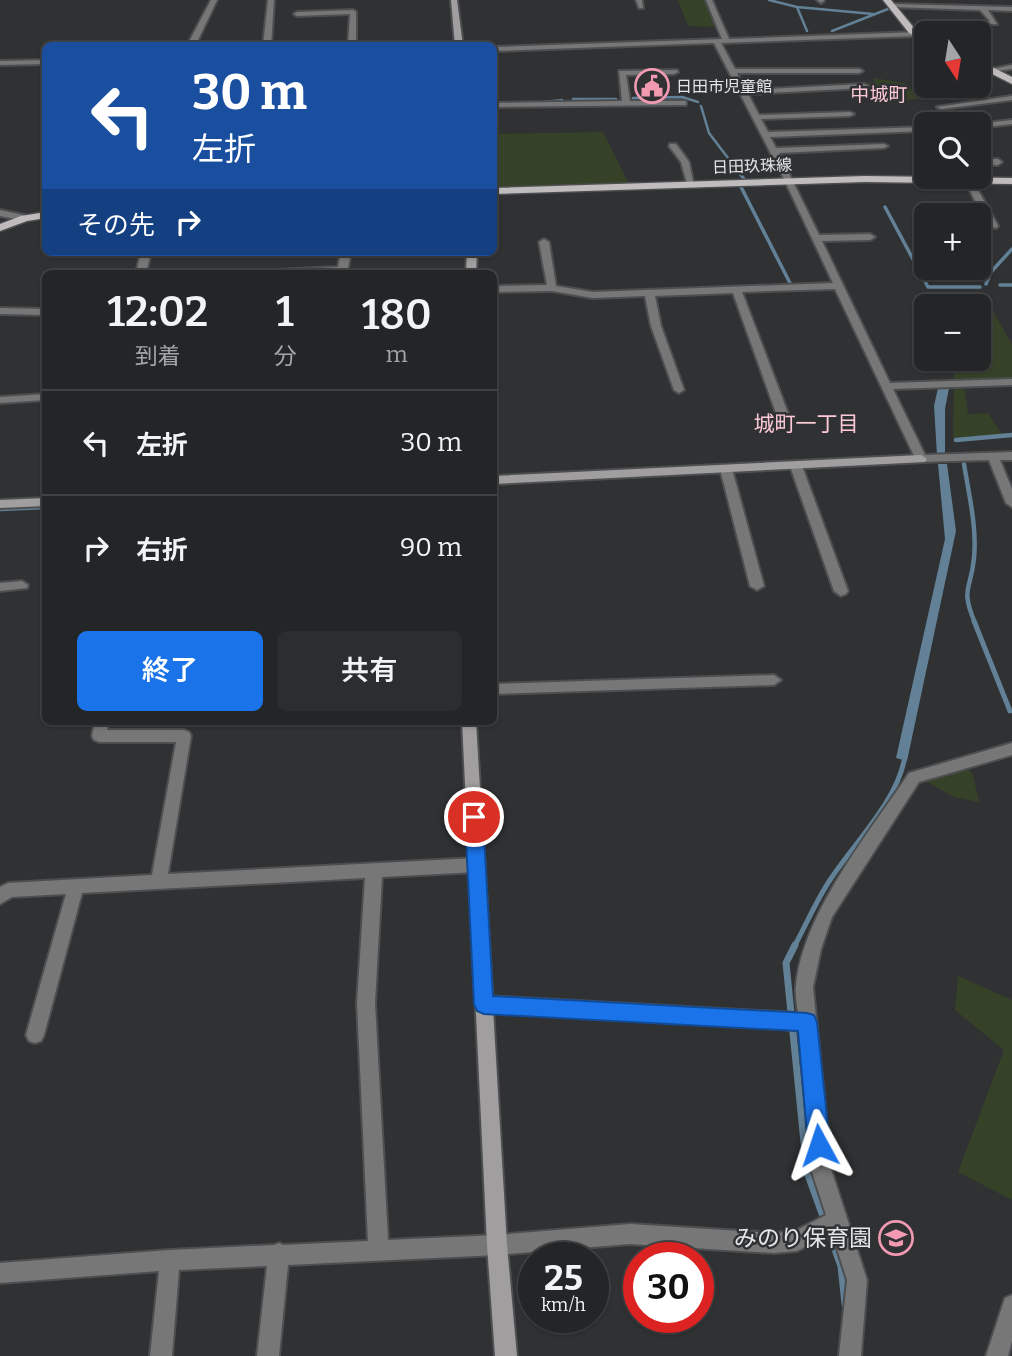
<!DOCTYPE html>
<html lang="ja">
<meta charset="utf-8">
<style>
body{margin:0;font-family:Bitter,"Noto Sans JP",serif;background:#2b2d2e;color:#f1f3f6;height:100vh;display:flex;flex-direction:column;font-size:26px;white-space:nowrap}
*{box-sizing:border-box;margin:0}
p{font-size:23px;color:#a3a5a7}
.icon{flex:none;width:38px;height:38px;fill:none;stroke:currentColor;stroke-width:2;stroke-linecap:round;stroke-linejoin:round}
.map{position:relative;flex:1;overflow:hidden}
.sheet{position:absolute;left:42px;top:270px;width:455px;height:455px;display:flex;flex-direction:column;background:#232526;border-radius:10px;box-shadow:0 2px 5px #0004,0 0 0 2px #404243}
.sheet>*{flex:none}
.banner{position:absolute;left:42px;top:42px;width:455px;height:214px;border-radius:10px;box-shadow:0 2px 5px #0004,0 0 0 2px #404243;background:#1a4fa0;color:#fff;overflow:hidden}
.needle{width:46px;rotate:168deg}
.buttons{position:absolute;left:914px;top:21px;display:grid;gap:14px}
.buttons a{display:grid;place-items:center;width:77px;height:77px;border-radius:10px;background:#232526;box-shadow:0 2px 5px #0004,0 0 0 2px #404243;font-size:35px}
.speed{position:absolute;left:518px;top:1242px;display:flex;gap:14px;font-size:35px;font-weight:700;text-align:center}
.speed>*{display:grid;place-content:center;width:91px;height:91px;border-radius:50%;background:#232526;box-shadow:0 2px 5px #0004,0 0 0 2px #404243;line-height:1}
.speed small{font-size:18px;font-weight:400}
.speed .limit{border:10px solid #d22;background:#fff;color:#111}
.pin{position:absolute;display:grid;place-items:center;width:60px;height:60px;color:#fff;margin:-30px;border:4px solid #fff;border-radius:50%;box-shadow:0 2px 7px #0007}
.me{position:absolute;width:77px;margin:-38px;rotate:355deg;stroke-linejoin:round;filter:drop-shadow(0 0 5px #0008)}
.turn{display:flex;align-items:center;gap:24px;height:147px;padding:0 35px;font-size:32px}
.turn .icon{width:91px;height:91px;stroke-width:2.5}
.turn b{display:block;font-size:49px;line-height:60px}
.then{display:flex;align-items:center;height:66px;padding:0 35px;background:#0003;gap:14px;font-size:26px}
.eta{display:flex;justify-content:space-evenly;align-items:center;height:119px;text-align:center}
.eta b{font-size:42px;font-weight:600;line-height:49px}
.primary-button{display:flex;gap:14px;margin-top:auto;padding:14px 35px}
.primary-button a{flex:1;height:80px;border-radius:10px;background:#1a73e8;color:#fff;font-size:28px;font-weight:600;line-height:80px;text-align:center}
.primary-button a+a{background:#2b2d2e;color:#f1f3f6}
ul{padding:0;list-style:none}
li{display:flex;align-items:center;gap:21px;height:105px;padding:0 35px;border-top:2px solid #404243}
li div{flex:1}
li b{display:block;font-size:26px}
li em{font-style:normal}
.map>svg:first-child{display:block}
.green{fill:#364228}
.water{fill:#628197}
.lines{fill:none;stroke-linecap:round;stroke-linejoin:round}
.stream-far4{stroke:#628197;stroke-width:2.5}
.stream-far3{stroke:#628197;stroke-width:3.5}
.stream-far2{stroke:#628197;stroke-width:4.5}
.stream-far1{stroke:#628197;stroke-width:5}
.stream{stroke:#628197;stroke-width:7}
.street-casing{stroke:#4c4e50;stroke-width:4}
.secondary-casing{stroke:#4c4e50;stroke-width:4}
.primary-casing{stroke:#4c4e50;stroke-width:3}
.street{fill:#787777;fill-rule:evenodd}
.secondary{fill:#a19e9f;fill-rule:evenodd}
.primary{fill:#c0bcbd;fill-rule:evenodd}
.route{fill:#1a73e8;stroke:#114b97;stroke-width:2}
.labels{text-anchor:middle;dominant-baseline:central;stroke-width:5;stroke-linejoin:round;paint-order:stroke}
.far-poi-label{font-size:16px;fill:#e4e5e7;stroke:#2f3133;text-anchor:start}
.far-street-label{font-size:16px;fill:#e4e5e7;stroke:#2f3133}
.far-quarter-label{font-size:19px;fill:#fdc9d6;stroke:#2f3133}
.neighbourhood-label{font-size:21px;fill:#fdc9d6;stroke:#2f3133}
.near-poi-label{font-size:23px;fill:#e4e5e7;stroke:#2f3133;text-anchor:end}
</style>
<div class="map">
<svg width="1012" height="1356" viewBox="0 0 1012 1356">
<rect width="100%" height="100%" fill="#2f3133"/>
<!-- green -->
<path class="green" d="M 678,0 L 706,0 L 718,27 L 688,26 Z
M 874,78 L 904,83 L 922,99 L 875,101 L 864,83 L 874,82 Z
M 603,132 L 629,184 L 496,188 L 494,134 Z
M 972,305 L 990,306 L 1012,344 L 1012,379 L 953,380 L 957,359 L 978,359 L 978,306 Z
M 954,386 L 964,386 L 968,414 L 988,413 L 1002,434 L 953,438 Z
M 966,764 L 973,775 L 979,802 L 954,797 L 922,779 Z
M 958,976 L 1012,1000 L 1012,1200 L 958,1172 L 1004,1050 L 955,1010 Z"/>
<!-- water -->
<path class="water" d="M 938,388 L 949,388 L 945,409 L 945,455 L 937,455 L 934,406 Z
M 938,464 L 947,464 L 956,531 L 907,761 L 896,758 L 945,539 Z"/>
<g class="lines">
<!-- stream-far4 -->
<path class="stream-far4" d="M 769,0 L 797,7 L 807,31
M 797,7 L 873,14
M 832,31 L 893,7
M 633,98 L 682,97 L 698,102
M 573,99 L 616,99
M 494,102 L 518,103
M 535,103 L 562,100
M 701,106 L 709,133 L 731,162"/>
<!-- stream-far3 -->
<path class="stream-far3" d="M 730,160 L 744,179
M 740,185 L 791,285
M 885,207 L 928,287 L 980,287
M 986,284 L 991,272 L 1012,249
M 1000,285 L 1012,285"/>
<!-- stream-far2 -->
<path class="stream-far2" d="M 956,440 L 1012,435
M 964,464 C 969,495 977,527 974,558 C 971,591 960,587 975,623
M 0,509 L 46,507"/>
<!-- stream-far1 -->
<path class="stream-far1" d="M 974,621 L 1010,711
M 794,947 C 806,925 816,901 830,880 C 854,843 898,801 905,756"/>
<!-- stream -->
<path class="stream" d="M 795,945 L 786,963 L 807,1172 L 841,1266 L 845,1304"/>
<!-- street casing -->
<g class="street-casing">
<path id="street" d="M 211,0 L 217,0 L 198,40 L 198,46 L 191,46 L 190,40 Z
M 268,0 L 274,0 L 271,46 L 263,46 Z
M 636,0 L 642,0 L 643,8 L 639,8 Z
M 706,0 L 712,0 L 729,39 L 918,32 L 922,34 L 918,36 L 721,43 L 735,69 L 859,69 L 863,71 L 859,73 L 737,73 L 745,90 L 864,84 L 868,86 L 864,88 L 748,94 L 759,115 L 850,112 L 854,114 L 850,116 L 761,119 L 768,132 L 926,127 L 926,131 L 770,137 L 776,148 L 884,144 L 888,146 L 884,148 L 779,153 L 819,235 L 870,234 L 875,237 L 870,240 L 822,241 L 890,383 L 1012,379 L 1012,385 L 893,389 L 925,455 L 1012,452 L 1012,460 L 1000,460 L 1012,489 L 1012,507 L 1006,503 L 989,460 L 917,462 L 835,289 L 742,292 L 788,413 L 782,416 L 776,413 L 733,293 L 655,296 L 661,326 L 684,390 L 679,393 L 674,390 L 651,326 L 645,296 L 593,298 L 552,291 L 494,292 L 494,286 L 547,285 L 539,242 L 544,239 L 549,242 L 556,286 L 593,292 L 833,283 L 785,181 L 714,43 L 494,51 L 494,47 L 722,39 Z
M 817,0 L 824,0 L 824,1 L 821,3 Z
M 893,4 L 1012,7 L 1012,11 L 988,10 L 997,24 L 965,25 L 963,22 L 990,21 L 980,10 L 891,7 Z
M 353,10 L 356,12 L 356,46 L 348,46 L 350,14 L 297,16 L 294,14 L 297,12 Z
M 46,60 L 46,64 L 0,65 L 0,61 Z
M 1012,65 L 1012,69 L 991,72 L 987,70 Z
M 677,70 L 678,72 L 674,74 L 626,75 L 630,101 L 686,101 L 686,105 L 683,105 L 494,107 L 494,103 L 622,101 L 619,71 Z
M 1012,96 L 1012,100 L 941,109 L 937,107 Z
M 1012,120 L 1012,124 L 978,128 L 978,124 L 975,124 Z
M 670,144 L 676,144 L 689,162 L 694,186 L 687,184 L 681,162 L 669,146 Z
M 978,159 L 998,159 L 1002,162 L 998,165 L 978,165 Z
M 969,178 L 973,181 L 998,226 L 996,228 L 988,226 L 965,181 Z
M 0,210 L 28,216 L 30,218 L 25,221 L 0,216 Z
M 141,252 L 151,252 L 146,273 L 136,273 Z
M 341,252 L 351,252 L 347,273 L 272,273 L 277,270 L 338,267 Z
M 0,308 L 46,309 L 46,315 L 0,314 Z
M 46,394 L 46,400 L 0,403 L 0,397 Z
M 796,462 L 802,466 L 848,591 L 846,594 L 841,596 L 834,591 L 790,466 Z
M 726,465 L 732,469 L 764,586 L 757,590 L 750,586 L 720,469 Z
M 22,581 L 28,585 L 27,588 L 0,591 L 0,583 Z
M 774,675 L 781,680 L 774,685 L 494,694 L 494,684 Z
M 95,721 L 109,721 L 107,730 L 184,730 L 189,732 L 191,736 L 168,874 L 476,858 L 482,860 L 484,865 L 482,870 L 476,872 L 382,877 L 375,1003 L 388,1240 L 497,1235 L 630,1224 L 774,1233 L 795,1231 L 826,1215 L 811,1169 L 799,1030 L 484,1012 L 478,1010 L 475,1004 L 478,998 L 484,996 L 798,1013 C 797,1005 795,995 796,986 C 803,913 869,833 909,773 L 1012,743 L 1012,755 L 919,782 L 832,917 L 821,949 L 813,987 L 831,1169 L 867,1280 L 861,1356 L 839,1356 L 847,1280 L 832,1233 L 797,1251 L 774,1253 L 630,1244 L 497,1255 L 288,1265 L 279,1356 L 257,1356 L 267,1266 L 179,1270 L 172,1356 L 150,1356 L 159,1271 L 0,1283 L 0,1263 L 170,1250 L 274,1245 L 279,1243 L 283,1245 L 368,1241 L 357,1003 L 365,878 L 82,893 L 44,1035 L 41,1041 L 35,1043 L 29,1041 L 26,1035 L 66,894 L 12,897 L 0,904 L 0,887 L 8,883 L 152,875 L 176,742 L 99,742 L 94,740 L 92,736 Z
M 1012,1295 L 1012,1341 L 1008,1356 L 986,1356 L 1005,1298 Z"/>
</g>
<!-- secondary casing -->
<g class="secondary-casing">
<path id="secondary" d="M 451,0 L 457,0 L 463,46 L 455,46 Z
M 467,252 L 477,252 L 476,273 L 466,273 Z
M 921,455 L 927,459 L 925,462 L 494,484 L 494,476 Z
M 46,498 L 46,506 L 0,508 L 0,500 Z
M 462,721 L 476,721 L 507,1245 L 517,1356 L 495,1356 L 487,1245 Z"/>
</g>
<!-- primary casing -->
<g class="primary-casing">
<path id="primary" d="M 883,0 L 891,0 L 915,29 L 926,34 L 926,41 L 909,33 Z
M 978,60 L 1012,77 L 1012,84 L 978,67 Z
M 865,176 L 1012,178 L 1012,184 L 865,182 L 494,194 L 494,188 Z
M 46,212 L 46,218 L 27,221 L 0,231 L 0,224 L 21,216 Z"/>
</g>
<!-- street -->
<use href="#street" class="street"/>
<!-- secondary -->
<use href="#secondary" class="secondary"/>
<!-- primary -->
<use href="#primary" class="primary"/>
</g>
<!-- route -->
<path class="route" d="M 474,809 L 480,812 L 483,817 L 493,996 L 807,1013 L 814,1015 L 817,1022 L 830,1145 L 826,1152 L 819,1156 L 811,1152 L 808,1145 L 798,1031 L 484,1014 L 477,1011 L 474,1004 L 465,817 L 467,812 Z"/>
<!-- icons -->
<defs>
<g id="civic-ring" transform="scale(1.75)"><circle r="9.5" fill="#2f3133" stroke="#f19ab2" stroke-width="1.5"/><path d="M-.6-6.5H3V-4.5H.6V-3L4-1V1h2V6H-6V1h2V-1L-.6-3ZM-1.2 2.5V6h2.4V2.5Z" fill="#f19ab2"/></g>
<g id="school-ring" transform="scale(1.75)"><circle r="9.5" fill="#2f3133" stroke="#f19ab2" stroke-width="1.5"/><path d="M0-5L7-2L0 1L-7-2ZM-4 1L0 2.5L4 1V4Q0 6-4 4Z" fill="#f19ab2"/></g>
</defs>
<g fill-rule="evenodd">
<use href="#civic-ring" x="652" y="86"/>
<use href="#school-ring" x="896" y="1238"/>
</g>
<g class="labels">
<!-- far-poi labels -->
<g class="far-poi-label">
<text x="676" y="86">日田市児童館</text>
</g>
<!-- far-street labels -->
<g class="far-street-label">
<text transform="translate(752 166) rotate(-2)">日田玖珠線</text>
</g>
<!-- far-quarter labels -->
<g class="far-quarter-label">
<text x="879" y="94">中城町</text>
</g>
<!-- neighbourhood labels -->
<g class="neighbourhood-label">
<text x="806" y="424">城町一丁目</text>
</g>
<!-- near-poi labels -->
<g class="near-poi-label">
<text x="872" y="1238">みのり保育園</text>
</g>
</g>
</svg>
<div class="buttons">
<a><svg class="needle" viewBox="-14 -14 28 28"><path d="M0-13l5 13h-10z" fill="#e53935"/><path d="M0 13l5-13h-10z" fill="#a3a5a7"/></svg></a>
<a><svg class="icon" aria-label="search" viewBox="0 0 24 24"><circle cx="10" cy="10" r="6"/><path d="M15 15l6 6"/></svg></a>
<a>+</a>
<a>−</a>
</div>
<div class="speed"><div>25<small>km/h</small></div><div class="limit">30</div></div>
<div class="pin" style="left:474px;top:817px;background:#d93025"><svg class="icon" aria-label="arrive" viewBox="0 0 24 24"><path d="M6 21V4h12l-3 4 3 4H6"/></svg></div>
<svg class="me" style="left:819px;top:1145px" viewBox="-20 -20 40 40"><path d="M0-17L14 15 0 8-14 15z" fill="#1a73e8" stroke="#fff" stroke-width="4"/></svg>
<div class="banner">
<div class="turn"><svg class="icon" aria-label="left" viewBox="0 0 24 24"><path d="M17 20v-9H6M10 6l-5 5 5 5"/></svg><div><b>30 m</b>左折</div></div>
<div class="then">その先<svg class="icon" aria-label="right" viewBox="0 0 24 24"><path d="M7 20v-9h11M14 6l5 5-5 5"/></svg></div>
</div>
<section class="sheet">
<div class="eta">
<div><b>12:02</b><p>到着</p></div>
<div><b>1</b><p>分</p></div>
<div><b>180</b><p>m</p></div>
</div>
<ul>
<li><svg class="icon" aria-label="left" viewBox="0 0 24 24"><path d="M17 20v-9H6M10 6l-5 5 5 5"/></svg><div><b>左折</b></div><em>30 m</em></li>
<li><svg class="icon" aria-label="right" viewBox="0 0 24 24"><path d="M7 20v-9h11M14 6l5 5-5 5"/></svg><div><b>右折</b></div><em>90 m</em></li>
</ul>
<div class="primary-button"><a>終了</a><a>共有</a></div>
</section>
</div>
